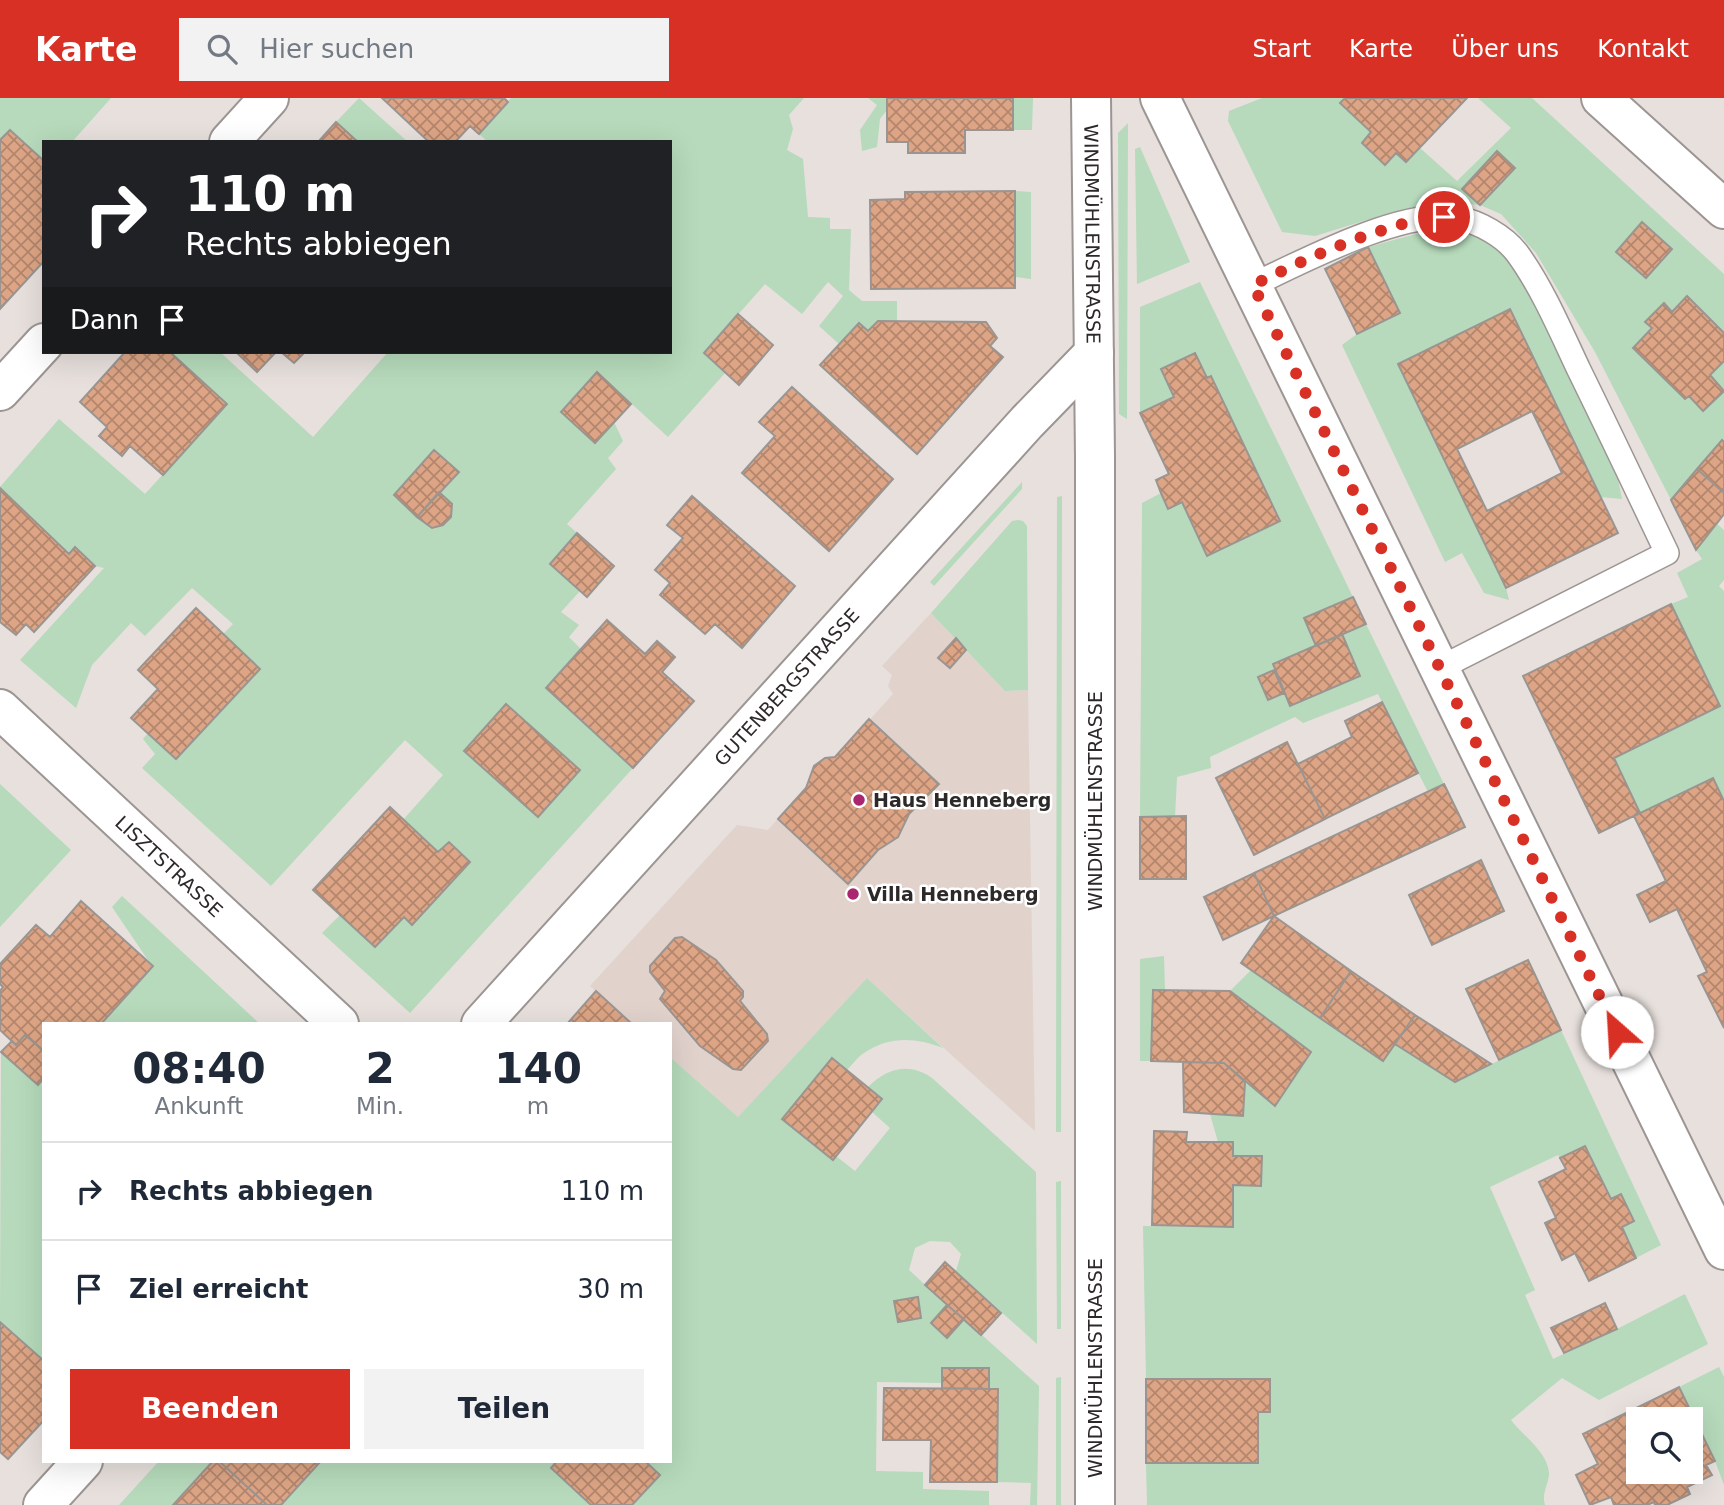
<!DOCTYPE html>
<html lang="de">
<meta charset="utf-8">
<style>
body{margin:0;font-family:"DejaVu Sans",sans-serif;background:#f2f2f3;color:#1f2937;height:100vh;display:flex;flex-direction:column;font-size:26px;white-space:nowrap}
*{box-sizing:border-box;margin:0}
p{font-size:23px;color:#747a83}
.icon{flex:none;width:38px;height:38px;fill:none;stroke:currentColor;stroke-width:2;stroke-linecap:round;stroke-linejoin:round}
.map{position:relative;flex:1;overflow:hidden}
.side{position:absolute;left:42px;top:924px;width:630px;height:441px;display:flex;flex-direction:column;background:#fff;border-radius:0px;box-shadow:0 7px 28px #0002}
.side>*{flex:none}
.hud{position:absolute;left:42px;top:42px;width:630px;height:214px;border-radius:0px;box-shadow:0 7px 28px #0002;background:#202124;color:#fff;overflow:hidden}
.fabs{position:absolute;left:1626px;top:1309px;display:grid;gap:14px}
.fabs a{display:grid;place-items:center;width:77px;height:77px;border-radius:0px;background:#fff;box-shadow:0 7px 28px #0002;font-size:35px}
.pin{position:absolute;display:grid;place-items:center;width:60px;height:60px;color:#fff;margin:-30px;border:4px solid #fff;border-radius:50%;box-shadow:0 2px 7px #0007}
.me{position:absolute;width:77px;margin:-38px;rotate:334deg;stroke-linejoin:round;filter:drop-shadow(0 0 5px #0008)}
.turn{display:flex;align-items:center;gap:24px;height:147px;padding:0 28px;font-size:32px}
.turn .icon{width:91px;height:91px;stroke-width:2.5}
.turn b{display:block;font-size:49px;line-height:60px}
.then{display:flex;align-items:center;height:66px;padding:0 28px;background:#0003;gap:14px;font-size:26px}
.eta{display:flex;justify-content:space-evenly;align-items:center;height:119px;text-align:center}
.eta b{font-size:42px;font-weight:700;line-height:49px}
.button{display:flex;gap:14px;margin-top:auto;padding:14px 28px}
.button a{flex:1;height:80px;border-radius:0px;background:#d93025;color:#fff;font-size:28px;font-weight:700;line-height:80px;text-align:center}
.button a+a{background:#f2f2f3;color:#1f2937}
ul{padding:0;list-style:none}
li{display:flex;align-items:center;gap:21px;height:98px;padding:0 28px;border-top:2px solid #e0e1e3}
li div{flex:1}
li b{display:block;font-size:26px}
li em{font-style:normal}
header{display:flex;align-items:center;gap:42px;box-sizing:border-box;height:98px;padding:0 35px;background:#d93025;color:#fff}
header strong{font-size:33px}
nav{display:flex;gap:38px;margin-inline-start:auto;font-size:24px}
.search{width:490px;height:63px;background:#f2f2f3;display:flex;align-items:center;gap:18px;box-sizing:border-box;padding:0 24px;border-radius:0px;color:#747a83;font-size:26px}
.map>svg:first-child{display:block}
.built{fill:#e1d2cc}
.green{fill:#b6dabb;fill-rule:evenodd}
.building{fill:url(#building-cross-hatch);stroke:#9b9592;stroke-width:2;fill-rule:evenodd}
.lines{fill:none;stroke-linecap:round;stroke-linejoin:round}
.service-casing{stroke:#9c9593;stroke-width:26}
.minor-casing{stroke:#9c9593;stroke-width:42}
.tertiary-casing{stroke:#9c9593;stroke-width:42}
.service{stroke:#fff;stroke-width:23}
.minor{stroke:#fff;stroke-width:38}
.tertiary{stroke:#fff;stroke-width:38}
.route{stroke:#d93025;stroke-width:12;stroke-dasharray:0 21.6}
.poi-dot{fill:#a92570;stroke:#fff;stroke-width:2.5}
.labels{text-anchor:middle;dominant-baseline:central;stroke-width:5;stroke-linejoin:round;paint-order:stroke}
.street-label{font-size:19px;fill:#2c2928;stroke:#fff}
.poi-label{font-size:19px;font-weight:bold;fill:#2c2928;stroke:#fff;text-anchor:start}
</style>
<header>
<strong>Karte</strong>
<div class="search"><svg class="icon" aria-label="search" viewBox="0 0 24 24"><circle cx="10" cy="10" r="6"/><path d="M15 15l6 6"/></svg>Hier suchen</div>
<nav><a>Start</a><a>Karte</a><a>Über uns</a><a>Kontakt</a></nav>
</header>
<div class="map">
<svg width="1724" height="1407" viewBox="0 0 1724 1407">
<defs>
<pattern id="building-cross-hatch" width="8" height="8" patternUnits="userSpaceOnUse" patternTransform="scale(1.75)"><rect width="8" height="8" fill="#dda585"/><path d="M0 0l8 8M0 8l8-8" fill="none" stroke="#b3866d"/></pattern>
</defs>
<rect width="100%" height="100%" fill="#e7e0dd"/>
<!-- built -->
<path class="built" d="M 931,515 L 1005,593 L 1028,592 L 1035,1033 L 867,880 L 738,1019 L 670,959 L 670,926 L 632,926 L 590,888 L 737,727 L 768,732 L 805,690 L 814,668 L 825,660 L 836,659 L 893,596 L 888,588 L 892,577 L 882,568 Z"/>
<!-- green -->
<path class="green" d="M 0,0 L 111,0 L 72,44 L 44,44 L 44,63 L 10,32 L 0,42 Z
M 359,0 L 408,44 L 358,44 L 336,24 Z
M 511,0 L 804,0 L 789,17 L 793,31 L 787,52 L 803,61 L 808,119 L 830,120 L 830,131 L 851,131 L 849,192 L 862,203 L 897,203 L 897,223 L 878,223 L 868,233 L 859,225 L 839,246 L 819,228 L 843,198 L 828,184 L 802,216 L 765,186 L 704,255 L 725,275 L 668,339 L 597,274 L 561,313 L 594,345 L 614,324 L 623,343 L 608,360 L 616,371 L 567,426 L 577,435 L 550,466 L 580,493 L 561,514 L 579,527 L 569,539 L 581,551 L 546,590 L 633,670 L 410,915 L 322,835 L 340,817 L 375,849 L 404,819 L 412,827 L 470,764 L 449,744 L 438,754 L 403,722 L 443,677 L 405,642 L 271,788 L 142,670 L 155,656 L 143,641 L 148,635 L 176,661 L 259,571 L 223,536 L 233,526 L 192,490 L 145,538 L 131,525 L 92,567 L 76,610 L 20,562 L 104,470 L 95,468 L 76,449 L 69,456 L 0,389 L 59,321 L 145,396 L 227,306 L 170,254 L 220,254 L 313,339 L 388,254 L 670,254 L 670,44 L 488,44 L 479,36 ZM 434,352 L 458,375 L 417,419 L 394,397 Z
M 868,0 L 887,0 L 887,12 L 880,21 L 877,49 L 862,53 L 860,32 L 877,7 Z
M 1013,0 L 1033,0 L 1032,32 L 1013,32 Z
M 1262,0 L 1345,0 L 1341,4 L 1371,34 L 1385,67 L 1396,55 L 1406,64 L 1420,50 L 1457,83 L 1511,30 L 1478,0 L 1532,0 L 1724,176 L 1724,344 L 1722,343 L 1671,402 L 1595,254 L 1536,155 L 1501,116 L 1480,107 L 1439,103 L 1389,115 L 1315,138 L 1282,134 L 1228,23 L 1229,13 Z
M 1128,25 L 1127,321 L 1119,316 L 1118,35 Z
M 1140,49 L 1190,164 L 1137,186 L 1135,51 Z
M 1015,93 L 1031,94 L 1031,181 L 1016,179 Z
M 1459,131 L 1488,140 L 1507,154 L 1549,233 L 1616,371 L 1622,401 L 1600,399 L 1510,212 L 1398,266 L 1506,490 L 1509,502 L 1484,495 L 1462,455 L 1445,464 L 1342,247 L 1357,236 L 1400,215 L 1368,149 L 1416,136 Z
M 1200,184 L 1353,499 L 1305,520 L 1316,548 L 1273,566 L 1274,572 L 1258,579 L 1268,602 L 1284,595 L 1290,608 L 1360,578 L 1342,536 L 1366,526 L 1444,686 L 1428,694 L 1378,596 L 1303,625 L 1295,619 L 1210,659 L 1211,670 L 1177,679 L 1175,719 L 1140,719 L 1142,405 L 1161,395 L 1169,410 L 1182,404 L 1207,458 L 1280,423 L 1211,278 L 1207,280 L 1195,255 L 1161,272 L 1174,299 L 1140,315 L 1140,209 Z
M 1022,384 L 1022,391 L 934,488 L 930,484 Z
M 1062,398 L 1061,1034 L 1056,1034 L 1057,399 Z
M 1018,422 L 1023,423 L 1027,428 L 1028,592 L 1005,593 L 931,515 L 1012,423 Z
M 1716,425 L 1724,432 L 1724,482 L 1719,488 L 1724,493 L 1724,703 L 1712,680 L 1640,715 L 1614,660 L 1720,608 L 1671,506 L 1688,499 L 1677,475 L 1702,461 L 1696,452 Z
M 0,686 L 71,752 L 0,829 Z
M 122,798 L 260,926 L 101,926 L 152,868 L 112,809 Z
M 1164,858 L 1165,893 L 1153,893 L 1151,963 L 1140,963 L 1140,861 Z
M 1251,872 L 1382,963 L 1395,946 L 1455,984 L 1561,932 L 1661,1147 L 1636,1160 L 1622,1129 L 1634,1122 L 1622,1097 L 1611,1101 L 1585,1048 L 1560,1060 L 1558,1057 L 1490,1089 L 1535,1192 L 1525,1197 L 1553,1261 L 1617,1231 L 1685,1196 L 1708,1246 L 1599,1302 L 1562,1280 L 1511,1322 C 1522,1337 1548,1354 1549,1375 C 1549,1386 1541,1396 1545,1407 L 1147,1407 L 1146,1365 L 1258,1365 L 1258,1314 L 1270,1313 L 1269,1281 L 1146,1281 L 1143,1128 L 1233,1129 L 1234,1087 L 1261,1088 L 1262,1058 L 1233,1058 L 1233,1045 L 1218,1044 L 1210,1016 L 1243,1018 L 1245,984 L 1275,1007 L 1230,893 Z
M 867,880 L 943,950 C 916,939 888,938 864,955 C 856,960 851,969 844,975 C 824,991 803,1006 782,1021 L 832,1062 L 836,1058 L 855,1073 L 890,1030 L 872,1014 L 882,1001 L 868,989 C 887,970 909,964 932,980 L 1036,1074 L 1037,1246 L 956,1173 L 961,1156 L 950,1144 L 930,1143 L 915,1150 L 909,1172 L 947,1207 L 932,1225 L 947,1240 L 964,1221 L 1039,1288 L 1037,1407 L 1030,1407 L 1031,1385 L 997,1384 L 998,1291 L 989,1291 L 989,1270 L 943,1270 L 942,1285 L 877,1284 L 876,1373 L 923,1374 L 923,1391 L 989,1393 L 989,1407 L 632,1407 L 645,1363 L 670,1363 L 670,959 L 738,1019 Z
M 1,954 L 37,987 L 44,980 L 44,1263 L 0,1224 Z
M 1061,1083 L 1061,1231 L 1057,1231 L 1056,1084 Z
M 1719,1269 L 1724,1279 L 1724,1387 L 1715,1363 L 1679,1289 Z
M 1061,1279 L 1061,1407 L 1056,1407 L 1056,1280 Z
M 159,1363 L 557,1363 L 551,1371 L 591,1407 L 119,1407 Z"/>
<!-- building -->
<path class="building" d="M 382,0 L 504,0 L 508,4 L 479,36 L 470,28 L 455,44 L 429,44 Z
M 887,0 L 1013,0 L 1013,32 L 965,32 L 965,55 L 908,55 L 908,44 L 887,44 Z
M 1345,0 L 1467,0 L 1406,64 L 1396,55 L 1385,67 L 1362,45 L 1371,34 L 1340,5 Z
M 336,24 L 358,44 L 318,44 Z
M 10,32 L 44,63 L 44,163 L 0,211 L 0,42 Z
M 1497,53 L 1515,70 L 1480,107 L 1462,91 Z
M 1015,93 L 1015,190 L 871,191 L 870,102 L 905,101 L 905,94 Z
M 1642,124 L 1672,151 L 1646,180 L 1616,154 Z
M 1368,149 L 1400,215 L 1357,236 L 1325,171 Z
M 1687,198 L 1724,235 L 1724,263 L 1710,277 L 1724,293 L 1703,313 L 1689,298 L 1685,301 L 1633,250 L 1652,230 L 1645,224 L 1664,205 L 1672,214 Z
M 1510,211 L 1618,435 L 1506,490 L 1398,266 ZM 1532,313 L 1562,375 L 1487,413 L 1457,351 Z
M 738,216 L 773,247 L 739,287 L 704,255 Z
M 878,223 L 986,224 L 997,240 L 990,248 L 1003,259 L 917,356 L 820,267 L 859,225 L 868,233 Z
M 125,254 L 170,254 L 227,306 L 163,377 L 130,348 L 122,358 L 99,338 L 107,329 L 80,304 Z
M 236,254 L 276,254 L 257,274 Z
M 281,254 L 305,254 L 294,265 Z
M 1195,255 L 1207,280 L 1211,278 L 1280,423 L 1207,458 L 1182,404 L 1168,411 L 1161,395 L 1156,382 L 1169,376 L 1140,315 L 1174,299 L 1161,271 Z
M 597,274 L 631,306 L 595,345 L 561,314 Z
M 792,289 L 893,381 L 829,453 L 742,375 L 775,338 L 759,324 Z
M 1722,342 L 1724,344 L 1724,395 L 1697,371 Z
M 434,352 L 459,374 L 417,419 L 394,397 Z
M 1697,371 L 1724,395 L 1724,416 L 1696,452 L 1671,402 Z
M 0,390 L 69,456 L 75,449 L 95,468 L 34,534 L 26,526 L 16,537 L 0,524 Z
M 439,394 L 452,406 L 451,419 L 443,427 L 432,430 L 417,419 Z
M 692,398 L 795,488 L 742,550 L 715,526 L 705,536 L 660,497 L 670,485 L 655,472 L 683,440 L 667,427 Z
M 577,435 L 614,468 L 587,499 L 550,466 Z
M 1353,499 L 1366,526 L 1316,548 L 1304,520 Z
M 1671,506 L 1720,608 L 1614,660 L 1640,715 L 1599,735 L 1523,578 Z
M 196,510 L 260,571 L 176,661 L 131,620 L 158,591 L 138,572 Z
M 607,522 L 645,556 L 657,543 L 675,559 L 662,574 L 694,603 L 633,670 L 546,590 Z
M 1342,536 L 1360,578 L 1290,608 L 1273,566 Z
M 956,540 L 966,552 L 950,570 L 938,560 Z
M 1274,572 L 1284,595 L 1268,602 L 1258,579 Z
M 1382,604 L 1418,675 L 1325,721 L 1298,666 L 1352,639 L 1345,623 Z
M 506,606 L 580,672 L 538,719 L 464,653 Z
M 869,621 L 939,686 L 909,716 L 898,739 L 878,752 L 848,786 L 778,721 L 806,690 L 814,668 L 825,660 L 835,659 Z
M 1287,644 L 1325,721 L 1254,757 L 1216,680 Z
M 1713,680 L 1724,703 L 1724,930 L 1698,878 L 1707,874 L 1677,811 L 1650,824 L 1637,797 L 1666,783 L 1634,718 Z
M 1444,686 L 1465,729 L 1274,818 L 1254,775 Z
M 390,709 L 438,754 L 449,744 L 470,764 L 412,827 L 404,819 L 375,849 L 313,792 Z
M 1186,718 L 1186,781 L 1140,781 L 1140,719 Z
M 1481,762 L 1504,813 L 1432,847 L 1409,797 Z
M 1254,775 L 1274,818 L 1223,842 L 1204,799 Z
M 81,803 L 153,868 L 101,926 L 44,926 L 44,953 L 25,937 L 16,947 L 0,932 L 0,893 L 3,889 L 0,886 L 0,866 L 36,827 L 50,839 Z
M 1274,818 L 1351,873 L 1320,920 L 1241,865 Z
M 682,839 L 716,862 L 743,893 L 743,899 L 740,903 L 767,936 L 768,943 L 741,972 L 733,971 L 700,948 L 660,901 L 665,893 L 650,874 L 650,868 L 675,840 Z
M 1528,862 L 1561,932 L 1499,962 L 1466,891 Z
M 1351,873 L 1415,917 L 1383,963 L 1320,920 Z
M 1153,892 L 1230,893 L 1311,954 L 1275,1008 L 1224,965 L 1151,963 Z
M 596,893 L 632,926 L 567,926 Z
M 1415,917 L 1491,966 L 1455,984 L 1395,946 Z
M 25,937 L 44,953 L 44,980 L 38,987 L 1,954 L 12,943 L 16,947 Z
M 832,960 L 882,1001 L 833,1062 L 782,1021 Z
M 1183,964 L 1224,965 L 1245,984 L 1243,1018 L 1184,1014 Z
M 1154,1033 L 1187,1034 L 1186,1044 L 1233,1044 L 1233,1058 L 1262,1058 L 1261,1088 L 1233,1087 L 1233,1129 L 1152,1127 Z
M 1585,1048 L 1611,1101 L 1621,1096 L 1634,1123 L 1622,1129 L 1636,1160 L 1589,1183 L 1575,1155 L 1562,1162 L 1545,1125 L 1556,1120 L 1539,1084 L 1566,1071 L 1560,1060 Z
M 945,1164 L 1001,1215 L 981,1237 L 925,1187 Z
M 918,1199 L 921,1220 L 898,1224 L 894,1203 Z
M 1605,1205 L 1617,1231 L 1564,1255 L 1551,1230 Z
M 947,1207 L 964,1221 L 947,1240 L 931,1225 Z
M 0,1224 L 44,1263 L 44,1322 L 8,1361 L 0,1354 Z
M 942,1270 L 989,1270 L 989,1291 L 942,1290 Z
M 1146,1281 L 1270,1281 L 1270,1314 L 1258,1314 L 1258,1365 L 1146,1365 Z
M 1679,1289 L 1715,1363 L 1706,1367 L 1712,1377 L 1687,1389 L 1690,1396 L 1667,1407 L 1655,1407 L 1654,1404 L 1647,1407 L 1614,1407 L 1611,1399 L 1590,1407 L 1576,1377 L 1598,1366 L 1583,1336 ZM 1638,1321 L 1690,1321 L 1690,1374 L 1638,1374 Z
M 884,1290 L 998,1291 L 997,1384 L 930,1384 L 931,1342 L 883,1342 Z
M 213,1363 L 219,1363 L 267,1407 L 173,1407 Z
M 219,1363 L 321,1363 L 281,1407 L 267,1407 Z
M 557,1363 L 645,1363 L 660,1377 L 632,1407 L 591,1407 L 551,1370 Z"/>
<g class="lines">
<!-- service casing -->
<g class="service-casing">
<path id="service" d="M 1253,187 C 1303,163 1404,110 1458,120 C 1479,124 1504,138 1517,155 C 1542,189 1561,234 1579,272 C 1609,333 1638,394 1667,455 L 1438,571"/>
</g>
<!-- minor casing -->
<g class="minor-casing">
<g id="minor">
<path id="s1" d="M 1091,0 L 1095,358 L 1095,1407"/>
<path d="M 1601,0 L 1724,111"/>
<path d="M 229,44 L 269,0"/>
<path d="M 0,293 L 44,245"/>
<path id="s2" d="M 0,611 L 339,926"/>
<path id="s3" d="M 481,926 L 1027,324 L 1094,255"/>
<path d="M 43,1407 L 83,1363"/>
</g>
</g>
<!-- tertiary casing -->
<g class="tertiary-casing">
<path id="tertiary" d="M 1160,0 L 1724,1152"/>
</g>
<!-- service -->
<use href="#service" class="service"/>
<!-- minor -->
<use href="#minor" class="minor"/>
<!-- tertiary -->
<use href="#tertiary" class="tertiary"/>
</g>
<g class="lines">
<!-- route -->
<path class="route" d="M 1444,119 C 1425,118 1409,124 1390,130 C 1342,144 1298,165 1253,187 L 1617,934"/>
</g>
<!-- markers -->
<g class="poi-dot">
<circle cx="859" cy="702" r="7"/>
<circle cx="853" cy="796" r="7"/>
</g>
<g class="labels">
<!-- street labels -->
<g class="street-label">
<text stroke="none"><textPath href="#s1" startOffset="136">WINDMÜHLENSTRASSE</textPath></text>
<text stroke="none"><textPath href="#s3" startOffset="455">GUTENBERGSTRASSE</textPath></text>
<text transform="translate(1095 703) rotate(-90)">WINDMÜHLENSTRASSE</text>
<text stroke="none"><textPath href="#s2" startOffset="231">LISZTSTRASSE</textPath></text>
<text transform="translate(1095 1270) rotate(-90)">WINDMÜHLENSTRASSE</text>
</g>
<!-- poi labels -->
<g class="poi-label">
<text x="873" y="702">Haus Henneberg</text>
<text x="867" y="796">Villa Henneberg</text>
</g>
</g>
</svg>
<div class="fabs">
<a><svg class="icon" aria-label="search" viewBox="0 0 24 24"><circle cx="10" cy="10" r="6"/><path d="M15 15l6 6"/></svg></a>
</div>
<div class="pin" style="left:1444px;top:119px;background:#d93025"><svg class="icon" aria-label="arrive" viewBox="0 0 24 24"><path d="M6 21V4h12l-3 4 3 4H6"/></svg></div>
<svg class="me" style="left:1617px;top:934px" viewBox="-20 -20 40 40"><circle r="19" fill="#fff"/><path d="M0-13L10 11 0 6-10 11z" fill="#d93025"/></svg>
<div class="hud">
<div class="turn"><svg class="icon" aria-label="right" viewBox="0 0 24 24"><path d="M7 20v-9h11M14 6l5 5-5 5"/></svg><div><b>110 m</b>Rechts abbiegen</div></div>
<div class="then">Dann<svg class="icon" aria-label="arrive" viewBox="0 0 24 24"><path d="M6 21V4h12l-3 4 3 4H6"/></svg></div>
</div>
<section class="side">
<div class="eta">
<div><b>08:40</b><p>Ankunft</p></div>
<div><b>2</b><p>Min.</p></div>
<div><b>140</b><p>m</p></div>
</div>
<ul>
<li><svg class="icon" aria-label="right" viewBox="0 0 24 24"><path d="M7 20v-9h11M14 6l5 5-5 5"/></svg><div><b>Rechts abbiegen</b></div><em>110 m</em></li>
<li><svg class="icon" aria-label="arrive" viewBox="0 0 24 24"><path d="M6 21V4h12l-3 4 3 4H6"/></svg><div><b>Ziel erreicht</b></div><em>30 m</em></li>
</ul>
<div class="button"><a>Beenden</a><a>Teilen</a></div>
</section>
</div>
